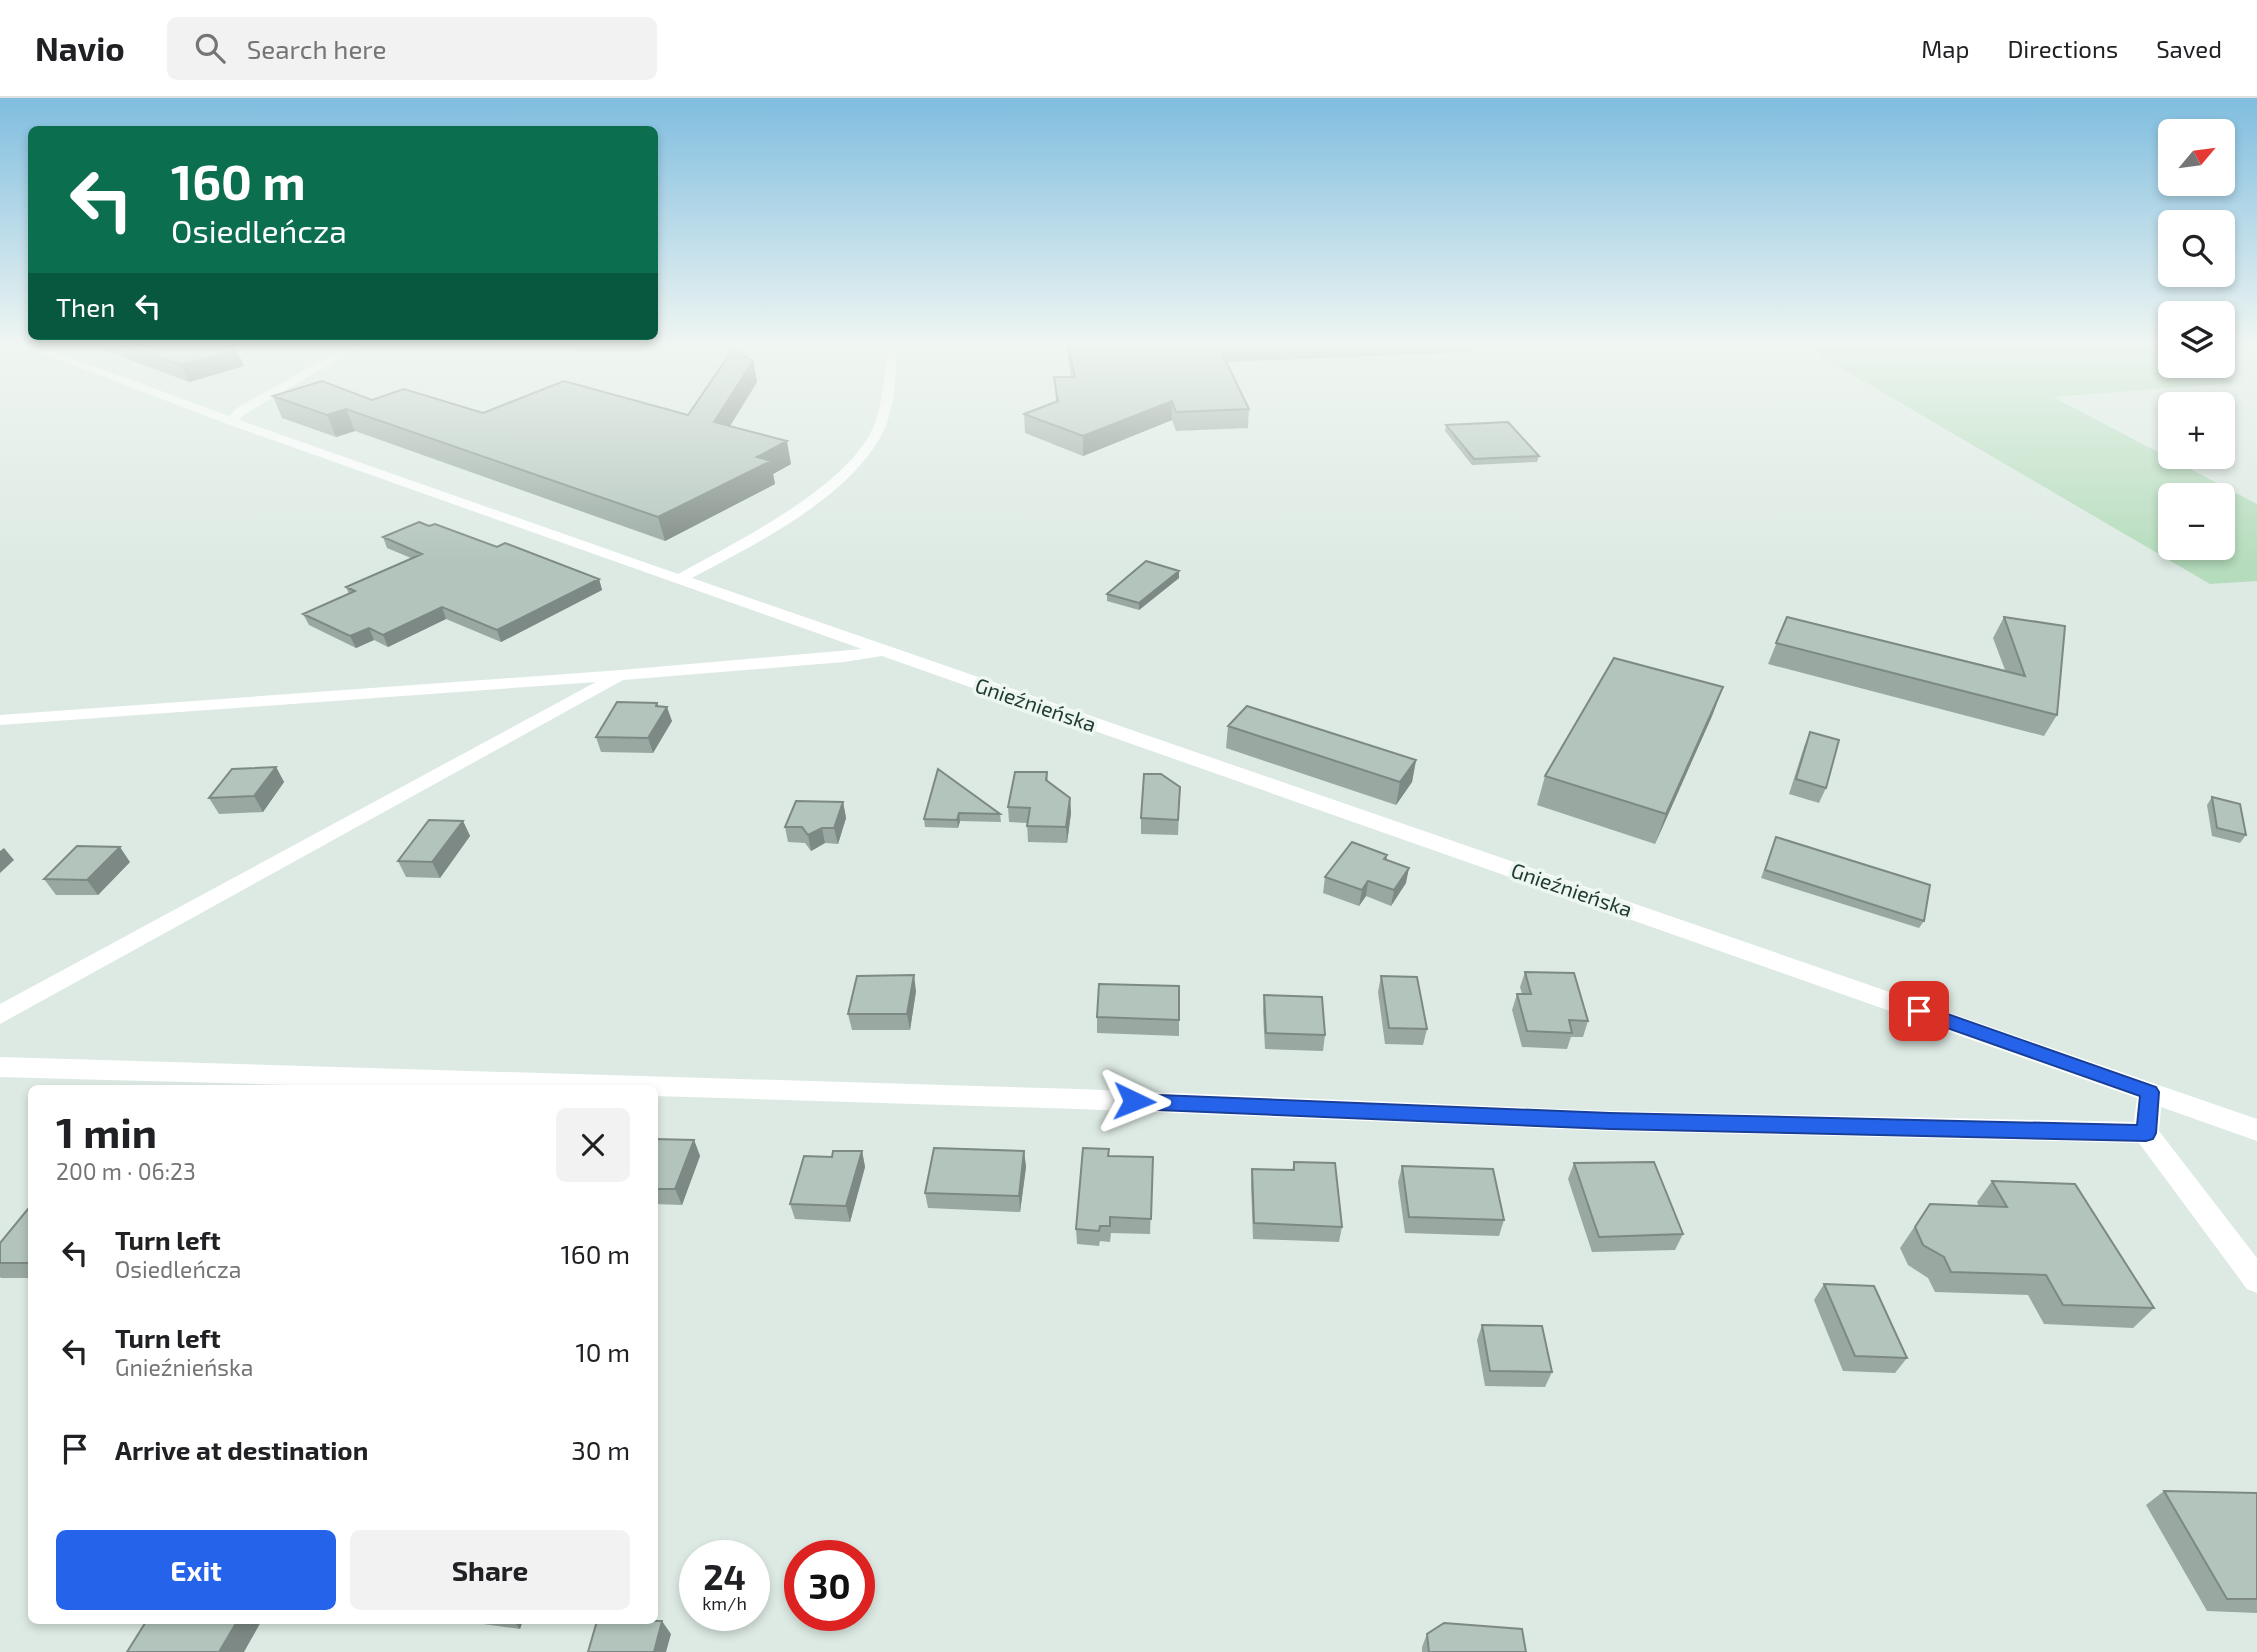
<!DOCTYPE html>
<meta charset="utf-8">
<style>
body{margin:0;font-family:"Exo 2",sans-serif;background:#f2f2f2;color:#202124;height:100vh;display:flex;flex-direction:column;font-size:26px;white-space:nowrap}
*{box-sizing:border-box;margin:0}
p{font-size:23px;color:#757577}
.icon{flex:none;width:38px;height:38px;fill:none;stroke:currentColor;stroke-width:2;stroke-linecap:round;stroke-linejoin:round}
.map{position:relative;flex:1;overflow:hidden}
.panel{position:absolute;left:28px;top:987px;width:630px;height:539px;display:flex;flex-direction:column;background:#fff;border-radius:10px;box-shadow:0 4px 10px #0003}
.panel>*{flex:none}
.hud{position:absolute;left:28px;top:28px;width:630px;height:214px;border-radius:10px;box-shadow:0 4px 10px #0003;background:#0b6e4f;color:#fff;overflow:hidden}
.needle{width:46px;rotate:61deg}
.buttons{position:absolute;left:2158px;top:21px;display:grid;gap:14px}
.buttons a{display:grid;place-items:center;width:77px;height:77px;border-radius:10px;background:#fff;box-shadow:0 4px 10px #0003;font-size:35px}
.speed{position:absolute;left:679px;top:1442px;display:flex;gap:14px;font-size:35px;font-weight:700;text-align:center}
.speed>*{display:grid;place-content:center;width:91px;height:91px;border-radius:50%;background:#fff;box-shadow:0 4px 10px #0003;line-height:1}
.speed small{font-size:18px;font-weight:400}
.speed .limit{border:10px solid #d22;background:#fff;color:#111}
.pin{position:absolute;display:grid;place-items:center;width:60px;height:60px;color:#fff;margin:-30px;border-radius:14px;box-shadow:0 4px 10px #0006}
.me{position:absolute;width:77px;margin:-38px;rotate:92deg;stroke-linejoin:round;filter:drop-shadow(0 0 5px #0008)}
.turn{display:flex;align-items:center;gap:24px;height:147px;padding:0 28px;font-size:32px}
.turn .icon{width:91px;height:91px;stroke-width:2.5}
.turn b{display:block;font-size:49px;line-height:60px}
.then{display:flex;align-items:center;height:66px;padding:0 28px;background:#0003;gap:14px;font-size:26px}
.round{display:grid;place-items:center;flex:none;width:74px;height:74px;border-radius:10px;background:#f2f2f2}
.headline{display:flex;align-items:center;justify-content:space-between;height:119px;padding:0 28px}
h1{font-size:42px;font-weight:700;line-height:52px}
.button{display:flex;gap:14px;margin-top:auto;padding:14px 28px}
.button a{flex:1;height:80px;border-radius:10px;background:#2563eb;color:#fff;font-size:28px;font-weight:700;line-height:80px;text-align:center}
.button a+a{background:#f2f2f2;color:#202124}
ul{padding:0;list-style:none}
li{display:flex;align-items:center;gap:21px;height:98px;padding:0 28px}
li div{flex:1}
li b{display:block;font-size:26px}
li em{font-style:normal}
header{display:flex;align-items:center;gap:42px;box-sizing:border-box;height:98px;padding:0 35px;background:#fff;border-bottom:2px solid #e0e0e0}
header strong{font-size:33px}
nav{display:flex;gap:38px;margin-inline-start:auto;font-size:24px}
.search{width:490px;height:63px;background:#f2f2f2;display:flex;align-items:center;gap:18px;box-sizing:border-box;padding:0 24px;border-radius:10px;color:#757577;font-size:26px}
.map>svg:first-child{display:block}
.green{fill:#b5dcbc;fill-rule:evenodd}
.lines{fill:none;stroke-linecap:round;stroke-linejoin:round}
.minor{fill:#fff;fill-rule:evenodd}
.wall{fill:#99a9a2}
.shaded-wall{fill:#7d8984}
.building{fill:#b2c4bc;stroke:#7d8984;stroke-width:2}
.route{fill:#2563eb;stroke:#184099;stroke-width:2}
.labels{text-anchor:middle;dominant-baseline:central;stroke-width:7;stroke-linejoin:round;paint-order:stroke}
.street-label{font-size:21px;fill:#1e3930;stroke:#edf6f1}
</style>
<header>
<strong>Navio</strong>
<div class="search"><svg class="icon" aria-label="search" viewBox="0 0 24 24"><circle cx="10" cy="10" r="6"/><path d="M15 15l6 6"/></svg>Search here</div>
<nav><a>Map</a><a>Directions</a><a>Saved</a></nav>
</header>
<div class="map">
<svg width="2257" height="1554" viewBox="0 0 2257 1554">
<rect width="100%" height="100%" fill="#ddeae3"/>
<!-- green -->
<path class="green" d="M 1812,247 L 2170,247 L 2170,268 L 2191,268 L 2235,285 L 2053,299 L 2257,406 L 2257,483 L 2210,486 L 1824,260 ZM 2170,397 L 2222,397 L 2222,450 L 2170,450 Z"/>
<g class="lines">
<!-- minor -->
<path class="minor" d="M 21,247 L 36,247 L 229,318 L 237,310 L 349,247 L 362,247 L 245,316 L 239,322 L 678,476 C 735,445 839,393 870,336 C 884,309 884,276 888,247 L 898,247 C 895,276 896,310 882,336 C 848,401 754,447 692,480 L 2257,1021 L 2257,1043 L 2161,1009 L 2159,1033 L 2257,1160 L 2257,1195 L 2247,1191 L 2139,1045 L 1610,1033 L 1078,1011 L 654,998 L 654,990 L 396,990 L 0,979 L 0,959 L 1078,991 L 1610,1013 L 2134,1024 L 2137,1000 L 882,558 L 844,564 L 623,582 L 0,926 L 0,906 L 596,584 L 0,627 L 0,617 L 621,572 L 862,551 L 227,326 Z"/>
</g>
<!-- wall -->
<path class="wall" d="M 95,247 L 223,247 L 244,268 L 189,284 L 96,249 Z
M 574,247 L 646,247 L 640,254 L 576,253 Z
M 1066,247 L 1473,247 L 1471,254 L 1226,264 L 1249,311 L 1248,330 L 1176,333 L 1172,322 L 1083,358 L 1025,335 L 1024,316 L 1056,304 L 1054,279 L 1071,279 Z
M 753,263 L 757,284 L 730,328 L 791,366 L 773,376 L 775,386 L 665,443 L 355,333 L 336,339 L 282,320 L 273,298 L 372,302 L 483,315 L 688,317 Z
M 1446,327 L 1539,358 L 1537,364 L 1472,367 L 1445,333 Z
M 429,428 L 599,481 L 602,492 L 501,544 L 446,521 L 388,549 L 374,542 L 356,550 L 309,527 L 303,516 L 349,496 L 346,489 L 411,460 L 387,450 L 383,439 Z
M 1179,480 L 1139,512 L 1107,503 L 1107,496 Z
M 1787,519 L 2005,572 L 1993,540 L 2004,519 L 2057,617 L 2044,638 L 1768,566 Z
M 1723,589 L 1712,618 L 1655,746 L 1537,707 L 1545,678 Z
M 657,605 L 658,608 L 672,623 L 653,655 L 601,654 L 596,639 Z
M 1228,628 L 1416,662 L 1412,684 L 1396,707 L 1226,650 Z
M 1810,634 L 1826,690 L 1819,705 L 1789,696 L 1804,649 Z
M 276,669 L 284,684 L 263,714 L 219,716 L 209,700 Z
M 938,671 L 1000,716 L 1001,724 L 960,723 L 958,730 L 925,729 L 924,721 Z
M 1047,674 L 1048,684 L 1070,700 L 1071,715 L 1067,745 L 1028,744 L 1027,725 L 1009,724 L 1008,709 Z
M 1180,689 L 1178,737 L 1141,736 L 1141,720 Z
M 2212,699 L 2246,737 L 2240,745 L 2212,738 L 2207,707 Z
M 843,704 L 846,720 L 838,746 L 825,745 L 811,753 L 805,745 L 788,744 L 785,729 Z
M 463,723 L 470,738 L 440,780 L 406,779 L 398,763 Z
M 1776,739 L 1924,823 L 1919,830 L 1761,780 Z
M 1387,757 L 1387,762 L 1406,785 L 1391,808 L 1366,798 L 1359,808 L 1323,795 L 1325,779 Z
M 130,764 L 98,797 L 56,797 L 44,781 Z
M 1525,874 L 1588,923 L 1583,939 L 1571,939 L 1567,951 L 1522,949 L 1512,912 L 1517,896 L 1522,896 L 1520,889 Z
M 1381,878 L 1427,931 L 1423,947 L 1385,946 L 1378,894 Z
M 916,893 L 910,932 L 852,932 L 848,916 Z
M 1264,897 L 1325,937 L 1323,953 L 1265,951 L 1263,913 Z
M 1097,919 L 1179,922 L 1179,938 L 1097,935 Z
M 654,1041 L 694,1042 L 700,1058 L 682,1107 L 654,1106 Z
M 862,1053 L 865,1069 L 850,1124 L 795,1121 L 790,1106 L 832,1059 Z
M 1024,1053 L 1026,1069 L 1020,1114 L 928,1110 L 925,1095 Z
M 1109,1058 L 1153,1059 L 1150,1136 L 1111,1135 L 1110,1144 L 1100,1143 L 1099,1148 L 1077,1146 L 1076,1131 Z
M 1294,1064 L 1342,1129 L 1339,1144 L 1253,1141 L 1251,1087 L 1252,1071 L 1292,1072 Z
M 1574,1065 L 1683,1136 L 1675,1152 L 1592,1154 L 1568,1081 Z
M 1402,1068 L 1504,1122 L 1499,1138 L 1405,1135 L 1398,1084 Z
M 1992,1083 L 2154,1210 L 2133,1230 L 2044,1226 L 2028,1197 L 1935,1194 L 1928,1180 L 1908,1167 L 1900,1150 L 1930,1106 L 1979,1108 L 1977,1104 Z
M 32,1106 L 32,1180 L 1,1180 L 0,1179 L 0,1145 Z
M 1824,1186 L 1907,1260 L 1895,1275 L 1843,1273 L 1814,1202 Z
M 1482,1227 L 1552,1274 L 1545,1289 L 1485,1288 L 1477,1242 Z
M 2164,1393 L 2257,1395 L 2257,1515 L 2207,1513 L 2146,1407 Z
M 474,1522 L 523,1522 L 520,1531 L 476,1525 Z
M 1427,1536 L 1526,1554 L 1422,1554 L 1422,1549 Z"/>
<!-- shaded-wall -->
<path class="shaded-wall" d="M 638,247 L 646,247 L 640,254 Z
M 237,252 L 244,268 L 189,284 L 181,267 Z
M 753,263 L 757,284 L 719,346 L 714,324 Z
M 1172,303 L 1172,322 L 1083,358 L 1083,338 Z
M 346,311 L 355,333 L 336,339 L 327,317 Z
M 787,343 L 791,366 L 773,376 L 775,386 L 665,443 L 658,419 L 757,359 Z
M 1179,473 L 1179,480 L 1139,512 L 1139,505 Z
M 599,481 L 602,492 L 501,544 L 497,532 Z
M 442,509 L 446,521 L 388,549 L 383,537 Z
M 369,530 L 374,542 L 356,550 L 350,538 Z
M 1723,589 L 1712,618 L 1655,746 L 1666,716 Z
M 657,605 L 661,619 L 667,609 L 672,623 L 653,655 L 648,640 Z
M 1416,662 L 1412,684 L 1396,707 L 1400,684 Z
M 276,669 L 284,684 L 263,714 L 254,698 Z
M 1070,700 L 1071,715 L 1067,745 L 1066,729 Z
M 843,704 L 846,720 L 838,746 L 834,730 Z
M 959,715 L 960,723 L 958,730 L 957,722 Z
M 463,723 L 470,738 L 440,780 L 432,764 Z
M 822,730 L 825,745 L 811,753 L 808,737 Z
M 120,749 L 130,764 L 98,797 L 87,782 Z
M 4,750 L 14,762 L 0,775 L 0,753 Z
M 1409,770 L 1406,785 L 1391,808 L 1394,792 Z
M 1368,783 L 1366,798 L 1359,808 L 1362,792 Z
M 914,877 L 916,893 L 910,932 L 907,916 Z
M 694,1042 L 700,1058 L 682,1107 L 675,1091 Z
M 862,1053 L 865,1069 L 850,1124 L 846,1108 Z
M 1024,1053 L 1026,1069 L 1020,1114 L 1019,1098 Z
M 238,1522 L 262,1522 L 244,1554 L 219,1554 Z
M 513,1522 L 523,1522 L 520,1531 Z
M 662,1523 L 671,1536 L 666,1554 L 654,1554 Z"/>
<!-- building -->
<path class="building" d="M 125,247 L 223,247 L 237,252 L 181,267 Z
M 1068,247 L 1218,247 L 1249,311 L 1176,314 L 1172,303 L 1083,338 L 1024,316 L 1058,303 L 1054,279 L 1075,279 Z
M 733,251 L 753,263 L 714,324 L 787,343 L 757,359 L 771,363 L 658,419 L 346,311 L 327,317 L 273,298 L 322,283 L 372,302 L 404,291 L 483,315 L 564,283 L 688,317 Z
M 1508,324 L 1539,358 L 1474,361 L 1446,327 Z
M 419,424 L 429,428 L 435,426 L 497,449 L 505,445 L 599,481 L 497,532 L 442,509 L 383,537 L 369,530 L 350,538 L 303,516 L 355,493 L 346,489 L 422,456 L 383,439 Z
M 1146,463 L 1179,473 L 1139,505 L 1107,496 Z
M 1787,519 L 2025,578 L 2004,519 L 2065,528 L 2057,617 L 1776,545 Z
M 1614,560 L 1723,589 L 1666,716 L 1545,678 Z
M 617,604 L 657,605 L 656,608 L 667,609 L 648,640 L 596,639 Z
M 1247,608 L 1416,662 L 1400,684 L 1228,628 Z
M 1810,634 L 1839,642 L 1826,690 L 1796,681 Z
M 276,669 L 254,698 L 209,700 L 232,671 Z
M 938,671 L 1000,716 L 959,715 L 957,722 L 924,721 Z
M 1015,674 L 1047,674 L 1046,682 L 1070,700 L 1066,729 L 1027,728 L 1030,710 L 1008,709 Z
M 1144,676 L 1161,676 L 1180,689 L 1178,722 L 1141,720 Z
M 2212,699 L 2240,706 L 2246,737 L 2217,730 Z
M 796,703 L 843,704 L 834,730 L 822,730 L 808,737 L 802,729 L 785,729 Z
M 429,722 L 463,723 L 432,764 L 398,763 Z
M 1776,739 L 1930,787 L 1924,823 L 1765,772 Z
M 1352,744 L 1387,757 L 1384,761 L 1409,770 L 1394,792 L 1368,783 L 1362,792 L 1325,779 Z
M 77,748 L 120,749 L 87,782 L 44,781 Z
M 1525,874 L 1574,875 L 1588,923 L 1569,922 L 1572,935 L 1527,933 L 1517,896 L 1531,896 Z
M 914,877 L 907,916 L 848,916 L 857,878 Z
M 1381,878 L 1417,879 L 1427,931 L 1389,930 Z
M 1099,886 L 1179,888 L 1179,922 L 1097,919 Z
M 1264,897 L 1322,899 L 1325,937 L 1266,935 Z
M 654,1041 L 694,1042 L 675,1091 L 654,1091 Z
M 934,1050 L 1024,1053 L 1019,1098 L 925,1095 Z
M 1083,1050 L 1109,1051 L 1108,1058 L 1153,1059 L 1151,1121 L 1110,1119 L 1110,1128 L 1100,1128 L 1099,1133 L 1076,1131 Z
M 833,1053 L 862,1053 L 846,1108 L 790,1106 L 804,1058 L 832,1059 Z
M 1294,1064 L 1335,1065 L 1342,1129 L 1254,1125 L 1252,1071 L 1294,1072 Z
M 1654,1064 L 1683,1136 L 1599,1139 L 1574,1065 Z
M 1402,1068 L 1493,1071 L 1504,1122 L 1409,1119 Z
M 1992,1083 L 2075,1086 L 2154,1210 L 2063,1207 L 2046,1177 L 1951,1174 L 1944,1159 L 1923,1147 L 1915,1129 L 1930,1106 L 2007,1109 Z
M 32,1106 L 32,1165 L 0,1165 L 0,1145 Z
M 1824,1186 L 1874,1188 L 1907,1260 L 1855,1258 Z
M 1482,1227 L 1542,1228 L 1552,1274 L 1490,1273 Z
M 2164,1393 L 2257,1395 L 2257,1501 L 2227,1501 Z
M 147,1522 L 238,1522 L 219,1554 L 127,1554 Z
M 597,1523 L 662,1523 L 654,1554 L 588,1554 Z
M 1444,1525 L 1522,1531 L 1526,1554 L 1429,1554 L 1427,1536 Z"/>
<!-- sky -->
<linearGradient id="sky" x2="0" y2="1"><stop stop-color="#7fbddf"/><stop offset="0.53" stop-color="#f0f6f2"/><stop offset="1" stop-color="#f0f6f2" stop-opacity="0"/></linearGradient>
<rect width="2257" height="465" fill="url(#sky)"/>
<!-- route -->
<path class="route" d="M 1919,906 L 2156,989 L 2159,994 L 2156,1035 L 2153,1041 L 2146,1043 L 1610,1031 L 1134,1011 L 1127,1009 L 1125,1003 L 1127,998 L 1134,996 L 1610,1015 L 2137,1027 L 2140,998 L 1913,918 L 1910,913 L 1913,908 Z"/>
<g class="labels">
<!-- street labels -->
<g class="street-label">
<text transform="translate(1036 606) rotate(19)">Gnieźnieńska</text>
<text transform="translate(1572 791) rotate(19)">Gnieźnieńska</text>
</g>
</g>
</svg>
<div class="buttons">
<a><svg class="needle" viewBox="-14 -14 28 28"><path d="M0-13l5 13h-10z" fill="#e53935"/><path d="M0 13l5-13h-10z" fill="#757577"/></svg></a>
<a><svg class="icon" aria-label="search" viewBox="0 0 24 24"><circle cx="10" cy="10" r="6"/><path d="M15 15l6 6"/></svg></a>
<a><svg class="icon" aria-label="layers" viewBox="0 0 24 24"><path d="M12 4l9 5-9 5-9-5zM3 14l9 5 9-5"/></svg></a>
<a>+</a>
<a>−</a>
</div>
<div class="speed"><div>24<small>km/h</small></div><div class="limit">30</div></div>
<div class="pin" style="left:1919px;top:913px;background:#d93025"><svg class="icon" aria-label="arrive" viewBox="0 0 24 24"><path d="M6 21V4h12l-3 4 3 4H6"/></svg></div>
<svg class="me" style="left:1134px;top:1003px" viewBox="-20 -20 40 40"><path d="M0-17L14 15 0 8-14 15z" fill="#2563eb" stroke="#fff" stroke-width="4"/></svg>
<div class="hud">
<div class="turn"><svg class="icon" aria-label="left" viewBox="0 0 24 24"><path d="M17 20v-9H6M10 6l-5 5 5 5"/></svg><div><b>160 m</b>Osiedleńcza</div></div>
<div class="then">Then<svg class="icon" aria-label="left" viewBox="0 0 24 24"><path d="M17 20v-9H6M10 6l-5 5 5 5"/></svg></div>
</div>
<section class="panel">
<div class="headline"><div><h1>1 min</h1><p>200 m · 06:23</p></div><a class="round"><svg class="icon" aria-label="close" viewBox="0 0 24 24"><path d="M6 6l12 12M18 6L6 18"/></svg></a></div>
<ul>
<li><svg class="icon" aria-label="left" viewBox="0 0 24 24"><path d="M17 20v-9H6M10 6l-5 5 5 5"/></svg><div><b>Turn left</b><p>Osiedleńcza</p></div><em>160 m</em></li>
<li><svg class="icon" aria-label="left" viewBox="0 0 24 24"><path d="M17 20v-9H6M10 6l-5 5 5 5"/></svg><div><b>Turn left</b><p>Gnieźnieńska</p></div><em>10 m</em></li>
<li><svg class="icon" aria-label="arrive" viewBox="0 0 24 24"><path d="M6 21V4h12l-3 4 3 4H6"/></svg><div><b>Arrive at destination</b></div><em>30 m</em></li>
</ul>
<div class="button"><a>Exit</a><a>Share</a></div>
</section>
</div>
